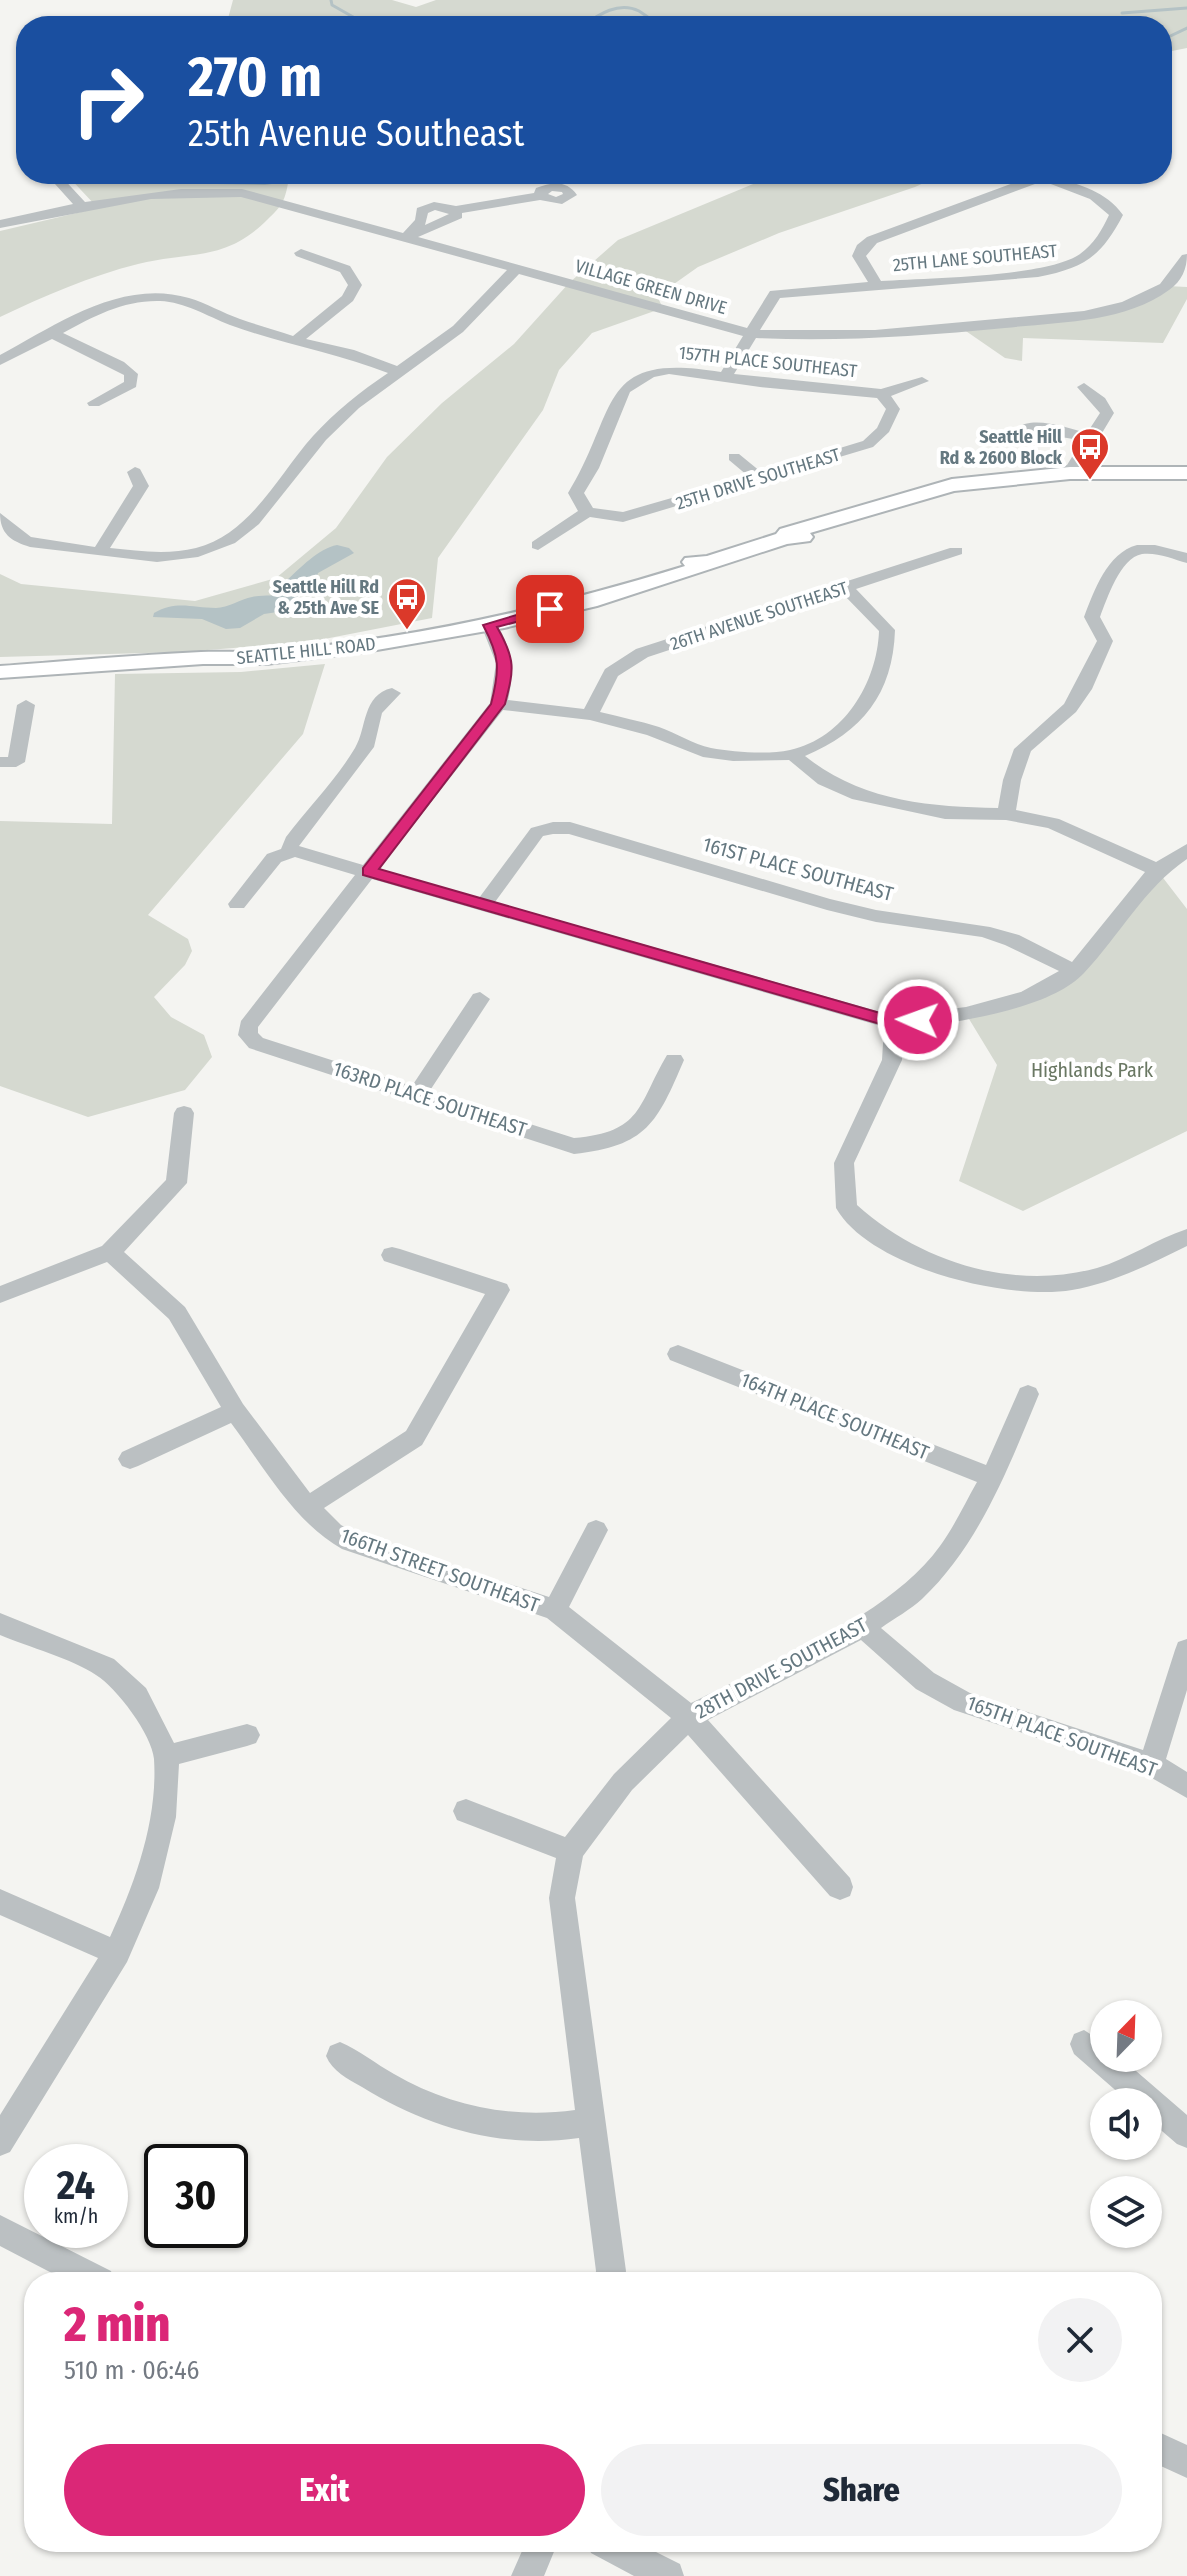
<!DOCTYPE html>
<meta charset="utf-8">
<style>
body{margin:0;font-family:"Fira Sans Condensed",sans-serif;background:#f2f2f3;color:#1f2937;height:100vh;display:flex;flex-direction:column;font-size:30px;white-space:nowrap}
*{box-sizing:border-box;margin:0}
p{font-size:26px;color:#747a83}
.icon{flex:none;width:44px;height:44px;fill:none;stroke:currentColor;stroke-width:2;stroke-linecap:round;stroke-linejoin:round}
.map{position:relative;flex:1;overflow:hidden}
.sheet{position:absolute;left:24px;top:2272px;width:1138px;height:280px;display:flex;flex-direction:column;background:#fff;border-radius:32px;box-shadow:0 2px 6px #0004}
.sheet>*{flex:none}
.banner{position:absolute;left:16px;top:16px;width:1156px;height:168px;border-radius:32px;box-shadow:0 2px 6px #0004;background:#1a4fa0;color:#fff;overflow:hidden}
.needle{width:52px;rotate:23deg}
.fabs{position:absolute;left:1090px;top:2000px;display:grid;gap:16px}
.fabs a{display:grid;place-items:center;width:72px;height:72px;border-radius:50%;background:#fff;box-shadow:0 2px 6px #0004;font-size:40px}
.speed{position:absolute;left:24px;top:2144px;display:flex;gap:16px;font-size:40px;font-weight:700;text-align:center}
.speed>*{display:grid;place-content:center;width:104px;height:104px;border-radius:50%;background:#fff;box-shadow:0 2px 6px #0004;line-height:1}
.speed small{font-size:20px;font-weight:400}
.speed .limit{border:4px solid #111;border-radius:12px;background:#fff;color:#111}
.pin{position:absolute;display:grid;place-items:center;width:68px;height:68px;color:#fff;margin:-34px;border-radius:16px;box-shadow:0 4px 12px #0006}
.me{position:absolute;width:88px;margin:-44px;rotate:272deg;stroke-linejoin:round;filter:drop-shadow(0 0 6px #0008)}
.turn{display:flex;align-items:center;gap:28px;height:168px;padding:0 40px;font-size:36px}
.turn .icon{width:104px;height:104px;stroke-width:2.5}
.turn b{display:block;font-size:56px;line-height:68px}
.round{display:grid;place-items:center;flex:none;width:84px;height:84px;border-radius:42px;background:#f2f2f3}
.headline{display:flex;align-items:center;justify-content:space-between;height:136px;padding:0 40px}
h1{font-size:48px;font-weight:800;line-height:60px;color:#db2777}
.button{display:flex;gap:16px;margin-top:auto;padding:16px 40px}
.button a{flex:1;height:92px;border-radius:48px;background:#db2777;color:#fff;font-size:32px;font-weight:800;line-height:92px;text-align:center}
.button a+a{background:#f2f2f3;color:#1f2937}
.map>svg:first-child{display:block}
.green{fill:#d5d9d0}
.water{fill:#b4c2c5}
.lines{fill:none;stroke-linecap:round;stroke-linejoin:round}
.stream{stroke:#b4c2c5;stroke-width:3}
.major-casing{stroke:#aeb4b7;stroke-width:4}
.minor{fill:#bbc0c2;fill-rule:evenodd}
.major{fill:#fff;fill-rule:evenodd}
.route{fill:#db2777;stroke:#8e194d;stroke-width:2}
.labels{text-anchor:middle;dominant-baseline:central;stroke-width:8;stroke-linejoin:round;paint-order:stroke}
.far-street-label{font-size:18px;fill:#657880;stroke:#fff}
.far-poi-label{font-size:18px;font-weight:bold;fill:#657880;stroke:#fff;text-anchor:end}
.street-label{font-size:20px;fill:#657880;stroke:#fff}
.park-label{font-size:20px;fill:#6a7863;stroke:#fff}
</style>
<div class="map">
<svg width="1187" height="2576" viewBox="0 0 1187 2576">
<rect width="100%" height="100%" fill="#f4f4f1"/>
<!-- green -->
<path class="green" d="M 233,0 L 392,0 L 416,7 L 436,0 L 1187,0 L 1187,48 L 1162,53 L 1162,26 L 226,26 Z
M 66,174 L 342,174 L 288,183 C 285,201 281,207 268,219 C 226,262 191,251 138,264 C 90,276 44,296 0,317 L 0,231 L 85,211 L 95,205 Z
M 777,174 L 943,174 L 915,187 L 779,233 L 698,267 L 657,296 L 663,308 L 592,333 L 559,370 L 543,410 L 438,558 L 432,618 L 309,642 L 182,652 L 0,657 L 0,574 L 21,584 L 195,601 L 276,578 L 336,528 L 387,457 L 442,403 L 514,344 L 569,283 L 618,240 Z
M 1167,286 L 1187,287 L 1187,299 L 1163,343 L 1023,338 L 1022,361 L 1005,358 L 960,327 C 1032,320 1101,317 1167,286 Z
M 325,664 L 303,734 L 148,915 L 188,939 L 192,951 L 185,965 L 154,997 L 171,1017 L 204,1035 L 212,1057 L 185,1090 L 88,1117 L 0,1086 L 0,821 L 112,824 L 115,674 L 241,672 Z
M 1157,870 L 1187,909 L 1187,1131 L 1023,1211 L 959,1181 L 997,1065 L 966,1014 L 1075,971 Z"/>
<!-- water -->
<path class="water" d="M 163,174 L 293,174 L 279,183 L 265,185 L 163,183 L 157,180 Z
M 337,545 L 349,548 L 354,553 L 318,573 L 312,591 L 292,599 L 291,610 L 264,614 L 240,628 L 226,629 L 202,619 L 153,617 L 154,613 C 177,600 192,608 216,608 C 228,608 241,599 252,597 C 266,594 274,598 288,591 L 286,581 C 299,569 319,548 337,545 Z"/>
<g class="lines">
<!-- stream -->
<path class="stream" d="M 331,0 L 332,5 L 369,26
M 1122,13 L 1187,8
M 583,26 C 599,14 619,1 639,11 C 647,16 653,22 662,26
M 1162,40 L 1187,28"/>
<!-- major casing -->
<g class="major-casing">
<path id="major" d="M 1070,467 L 1187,467 L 1187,479 L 1070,479 L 954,491 L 810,533 L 813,537 L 810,541 L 787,544 L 597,606 L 504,628 L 371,651 L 266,664 L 203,664 L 0,678 L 0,666 C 67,661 134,655 201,652 C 223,651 245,653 268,651 C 410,640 549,608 685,566 L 682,562 L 685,558 L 707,556 L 776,534 L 780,529 L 952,479 Z"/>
</g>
<!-- minor -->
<path class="minor" d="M 46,174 L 59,174 L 85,202 L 181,189 L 242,189 L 403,233 L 415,220 L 417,208 L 434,202 L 456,206 L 534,193 L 536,188 C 552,182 567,180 577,195 L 562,204 L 540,200 L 462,213 L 462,218 L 418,237 L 747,328 L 770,291 L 868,282 L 852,256 L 857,245 L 867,237 L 1038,174 L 1055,174 L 1054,177 C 1080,185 1106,191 1123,215 C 1101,257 1084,268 1038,277 L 780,298 L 760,330 L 875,330 L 1084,311 L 1122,302 L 1160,284 L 1182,255 L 1187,254 C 1187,269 1182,281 1169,290 C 1124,323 1058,322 1005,328 C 922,336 839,342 756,338 L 734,374 L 881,389 L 922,377 L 929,381 L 891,396 L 900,409 L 889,432 L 873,447 L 623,522 L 590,517 L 538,550 L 532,548 L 532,542 L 578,511 L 568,493 C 620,408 596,351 721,372 L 743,336 L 519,274 L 463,332 L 359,408 L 326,440 L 259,524 L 235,543 L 198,557 L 157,562 L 30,547 C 11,541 0,534 0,513 L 31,537 L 95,547 L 133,486 L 127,472 L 135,467 L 140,469 L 149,486 L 110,548 C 138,551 168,555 196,548 C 251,534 278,475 313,436 C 335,412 361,391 388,373 C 336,353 282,344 230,325 C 207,316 185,302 160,301 C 124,300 94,316 63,333 L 124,362 L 138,374 L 136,387 L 99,406 L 89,406 L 87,403 L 124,382 L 124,375 L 52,339 L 0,365 L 0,355 C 56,325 121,278 189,298 C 206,303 223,313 240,319 C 257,325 275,330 293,336 L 342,296 L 348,285 L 340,272 L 296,256 L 294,253 L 301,249 L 350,266 L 362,285 L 353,301 L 306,339 L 354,350 L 397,366 L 453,326 L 507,270 L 241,197 L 151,199 L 0,228 L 0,220 L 73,204 ZM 1043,181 L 1090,199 L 1109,215 C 1102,230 1094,244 1080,254 C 1048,277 925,278 881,281 L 866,256 L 877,243 ZM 552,191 L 562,192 L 563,194 L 556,197 L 548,194 ZM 435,210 L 449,214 L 425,225 L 428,213 ZM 669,374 L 760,387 L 877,398 L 886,409 L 877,428 L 863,441 L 761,472 L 739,454 L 729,454 L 729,460 L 748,476 L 623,512 L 593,508 L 584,493 L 599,468 L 630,392 L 654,377 Z
M 1084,383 L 1105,398 L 1114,413 L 1078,473 L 1070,478 L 1062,473 L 1082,441 C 1069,437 1023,433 1017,428 C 1033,415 1068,428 1087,433 L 1100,413 L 1077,387 Z
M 1137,545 L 1155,545 L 1187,553 L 1187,563 C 1173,559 1157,552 1142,554 C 1120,558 1107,599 1100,617 L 1113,641 L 1092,689 L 1076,712 L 1031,751 L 1021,780 L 1016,810 L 1059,819 L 1156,862 L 1187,844 L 1187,859 C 1144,888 1120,935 1084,973 C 1050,1010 952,1023 904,1029 L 902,1060 L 854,1163 L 857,1205 C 920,1262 1013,1291 1097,1268 C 1128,1259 1156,1239 1187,1229 L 1187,1246 C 1150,1264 1113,1283 1072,1290 C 1009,1301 870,1268 836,1208 L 834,1163 L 882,1060 L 884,1027 L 372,879 L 258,1027 L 258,1033 L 263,1038 L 412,1086 L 473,994 L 480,992 L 490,999 L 429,1092 L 574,1138 C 643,1132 637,1106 667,1055 L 681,1055 L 684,1060 C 657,1123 647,1146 574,1154 L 249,1048 L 238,1035 L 241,1021 L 355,875 L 295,857 L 281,862 L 244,908 L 230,908 L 228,904 L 267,854 L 281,849 L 286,837 C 308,808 336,780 355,748 C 367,728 362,695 392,688 L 401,693 L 382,713 L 374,747 L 299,846 L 363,865 L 490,703 L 496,663 L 481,625 L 483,621 L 495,621 C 512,648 515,670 508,700 L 584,709 L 605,669 L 636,649 L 950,548 L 962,548 L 962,554 L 856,589 L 895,630 C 893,694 862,732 805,756 C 861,801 929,807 998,808 L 1003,780 L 1014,749 L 1064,704 L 1097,641 L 1084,617 C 1094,591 1107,553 1137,545 ZM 842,593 L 879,631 C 877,683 844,738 790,750 C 766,755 734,752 711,748 C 693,744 676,733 659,727 C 640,721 620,717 600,712 L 618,676 L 648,657 ZM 503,710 L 590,720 L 647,735 L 703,757 L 733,761 L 789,760 L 818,784 L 852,799 L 945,819 L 1006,820 L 1048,828 L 1145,872 L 1072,962 L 1019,935 L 990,927 L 876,910 L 830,899 L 570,822 L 553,822 L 531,828 L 479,898 L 379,869 ZM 553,834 L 569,834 L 827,910 L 876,922 L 982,937 L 1005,945 L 1059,971 L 1021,992 L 966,1007 L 894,1016 L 495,902 L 543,836 Z
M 26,700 L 35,705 L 25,762 L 16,767 L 0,767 L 0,757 L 8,757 L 17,705 Z
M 184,1106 L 191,1108 L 194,1113 L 187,1183 L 124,1252 L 185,1307 L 243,1404 L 310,1493 L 406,1431 L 485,1294 L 384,1261 L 381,1255 L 384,1249 L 392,1247 L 400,1249 L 507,1284 L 510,1290 L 422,1445 L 324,1508 L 341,1525 L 359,1535 L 549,1597 L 588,1523 L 596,1520 L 604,1523 L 608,1530 L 569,1607 L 691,1703 C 769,1663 888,1618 940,1546 C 954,1527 965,1503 977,1482 L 670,1360 L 667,1354 L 670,1348 L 678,1345 L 686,1348 L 986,1465 L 1020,1388 L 1028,1385 L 1036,1388 L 1039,1394 C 1009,1466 980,1544 922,1599 C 910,1610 895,1618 881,1628 L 934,1673 L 970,1693 L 1143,1750 L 1175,1650 L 1178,1642 L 1187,1639 L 1187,1690 L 1166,1759 L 1187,1772 L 1187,1798 L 1143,1773 L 954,1710 L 916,1689 L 861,1640 L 708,1720 L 850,1878 L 853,1887 L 850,1896 L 840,1900 L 830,1896 L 688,1735 L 632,1790 L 583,1856 L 575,1898 L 626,2271 L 624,2282 L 594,2282 L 596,2271 L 579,2138 C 502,2149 428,2128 362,2087 C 348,2079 332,2071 326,2056 L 330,2046 L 340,2042 C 359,2050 376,2064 394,2074 C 449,2106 512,2119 575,2110 L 549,1898 L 556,1858 L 457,1820 L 453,1811 L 457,1802 L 466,1799 L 565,1837 L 614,1774 L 671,1718 L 547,1618 L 342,1549 C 294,1522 264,1467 231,1423 L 138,1466 L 130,1469 L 122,1466 L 118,1459 L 122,1452 L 221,1407 L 169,1319 L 107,1262 L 0,1303 L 0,1286 L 102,1246 L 166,1180 L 174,1113 L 177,1108 Z
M 0,1613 L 114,1659 L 146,1688 L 174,1743 L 247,1724 L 256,1727 L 260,1735 L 256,1743 L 247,1746 L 179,1764 L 176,1817 L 159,1888 L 127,1962 L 10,2152 L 0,2156 L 0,2115 L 98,1958 L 0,1915 L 0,1889 L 110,1937 C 135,1883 158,1820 154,1759 C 152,1735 117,1688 96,1675 C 73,1659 28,1647 0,1635 Z
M 1084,2030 L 1104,2043 L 1104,2058 L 1121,2058 L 1187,2115 L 1187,2148 L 1177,2144 L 1148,2119 L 1148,2102 L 1129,2102 L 1074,2054 L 1070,2044 L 1074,2034 Z
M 0,2215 L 111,2271 L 115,2282 L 69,2282 L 0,2246 Z
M 1152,2429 L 1187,2445 L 1187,2478 L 1152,2462 Z
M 526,2542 L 558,2542 L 544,2576 L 511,2576 Z
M 586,2542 L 636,2542 L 680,2564 L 684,2576 L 634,2576 L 591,2553 Z"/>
<!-- major -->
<use href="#major" class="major"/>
</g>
<!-- route -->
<path class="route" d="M 550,605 L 554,606 L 554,612 L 497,627 C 516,660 514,669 505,704 L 379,869 L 894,1017 L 924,1016 L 924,1024 L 894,1028 L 363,875 L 363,868 L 491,704 C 500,669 500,657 483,625 Z"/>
<!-- icons -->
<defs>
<g id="bus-pin" transform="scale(2)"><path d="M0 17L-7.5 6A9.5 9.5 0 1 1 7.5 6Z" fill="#db392a" stroke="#fff"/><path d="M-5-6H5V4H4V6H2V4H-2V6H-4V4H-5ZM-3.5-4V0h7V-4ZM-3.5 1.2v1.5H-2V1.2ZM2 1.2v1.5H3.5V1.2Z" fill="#fff"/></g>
</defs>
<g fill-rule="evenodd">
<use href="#bus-pin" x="1090" y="447"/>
<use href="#bus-pin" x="407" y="597"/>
</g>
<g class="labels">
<!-- far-street labels -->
<g class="far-street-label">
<text transform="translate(975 258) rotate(-5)">25TH LANE SOUTHEAST</text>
<text transform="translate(651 287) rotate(16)">VILLAGE GREEN DRIVE</text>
<text transform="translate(768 362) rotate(6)">157TH PLACE SOUTHEAST</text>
<text transform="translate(758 479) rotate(-17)">25TH DRIVE SOUTHEAST</text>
<text transform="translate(759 616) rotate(-18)">26TH AVENUE SOUTHEAST</text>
<text transform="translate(306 651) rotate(-6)">SEATTLE HILL ROAD</text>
</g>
<!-- far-poi labels -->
<g class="far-poi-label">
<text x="1062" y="437">Seattle Hill<tspan x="1062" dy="21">Rd &amp; 2600 Block</tspan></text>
<text x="379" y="587">Seattle Hill Rd<tspan x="379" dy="21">&amp; 25th Ave SE</tspan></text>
</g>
<!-- street labels -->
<g class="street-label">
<text transform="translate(798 869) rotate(15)">161ST PLACE SOUTHEAST</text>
<text transform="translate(430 1099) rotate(18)">163RD PLACE SOUTHEAST</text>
<text transform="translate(835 1416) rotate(22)">164TH PLACE SOUTHEAST</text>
<text transform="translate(440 1570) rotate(20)">166TH STREET SOUTHEAST</text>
<text transform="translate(781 1668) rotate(-28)">28TH DRIVE SOUTHEAST</text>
<text transform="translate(1062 1736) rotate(20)">165TH PLACE SOUTHEAST</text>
</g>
<!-- park labels -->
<g class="park-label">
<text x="1092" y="1070">Highlands Park</text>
</g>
</g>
</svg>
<div class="fabs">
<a><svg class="needle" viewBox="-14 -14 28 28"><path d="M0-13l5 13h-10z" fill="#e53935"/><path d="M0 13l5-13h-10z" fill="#747a83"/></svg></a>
<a><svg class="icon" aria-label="sound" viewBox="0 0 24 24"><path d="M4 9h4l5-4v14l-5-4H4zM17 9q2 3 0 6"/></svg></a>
<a><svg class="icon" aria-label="layers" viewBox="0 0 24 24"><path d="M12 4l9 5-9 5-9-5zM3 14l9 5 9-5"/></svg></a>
</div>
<div class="speed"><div>24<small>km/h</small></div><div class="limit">30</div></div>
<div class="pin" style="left:550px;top:609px;background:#d93025"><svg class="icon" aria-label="arrive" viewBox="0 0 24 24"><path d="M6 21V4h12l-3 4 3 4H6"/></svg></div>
<svg class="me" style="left:918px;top:1020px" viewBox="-20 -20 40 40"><circle r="17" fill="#db2777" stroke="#fff" stroke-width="3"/><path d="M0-11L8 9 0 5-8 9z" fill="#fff"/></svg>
<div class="banner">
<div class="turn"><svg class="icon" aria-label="right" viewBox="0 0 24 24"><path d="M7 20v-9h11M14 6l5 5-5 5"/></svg><div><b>270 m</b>25th Avenue Southeast</div></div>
</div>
<section class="sheet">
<div class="headline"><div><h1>2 min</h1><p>510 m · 06:46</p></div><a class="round"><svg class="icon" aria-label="close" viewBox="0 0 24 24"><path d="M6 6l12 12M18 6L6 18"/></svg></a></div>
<div class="button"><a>Exit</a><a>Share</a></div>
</section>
</div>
